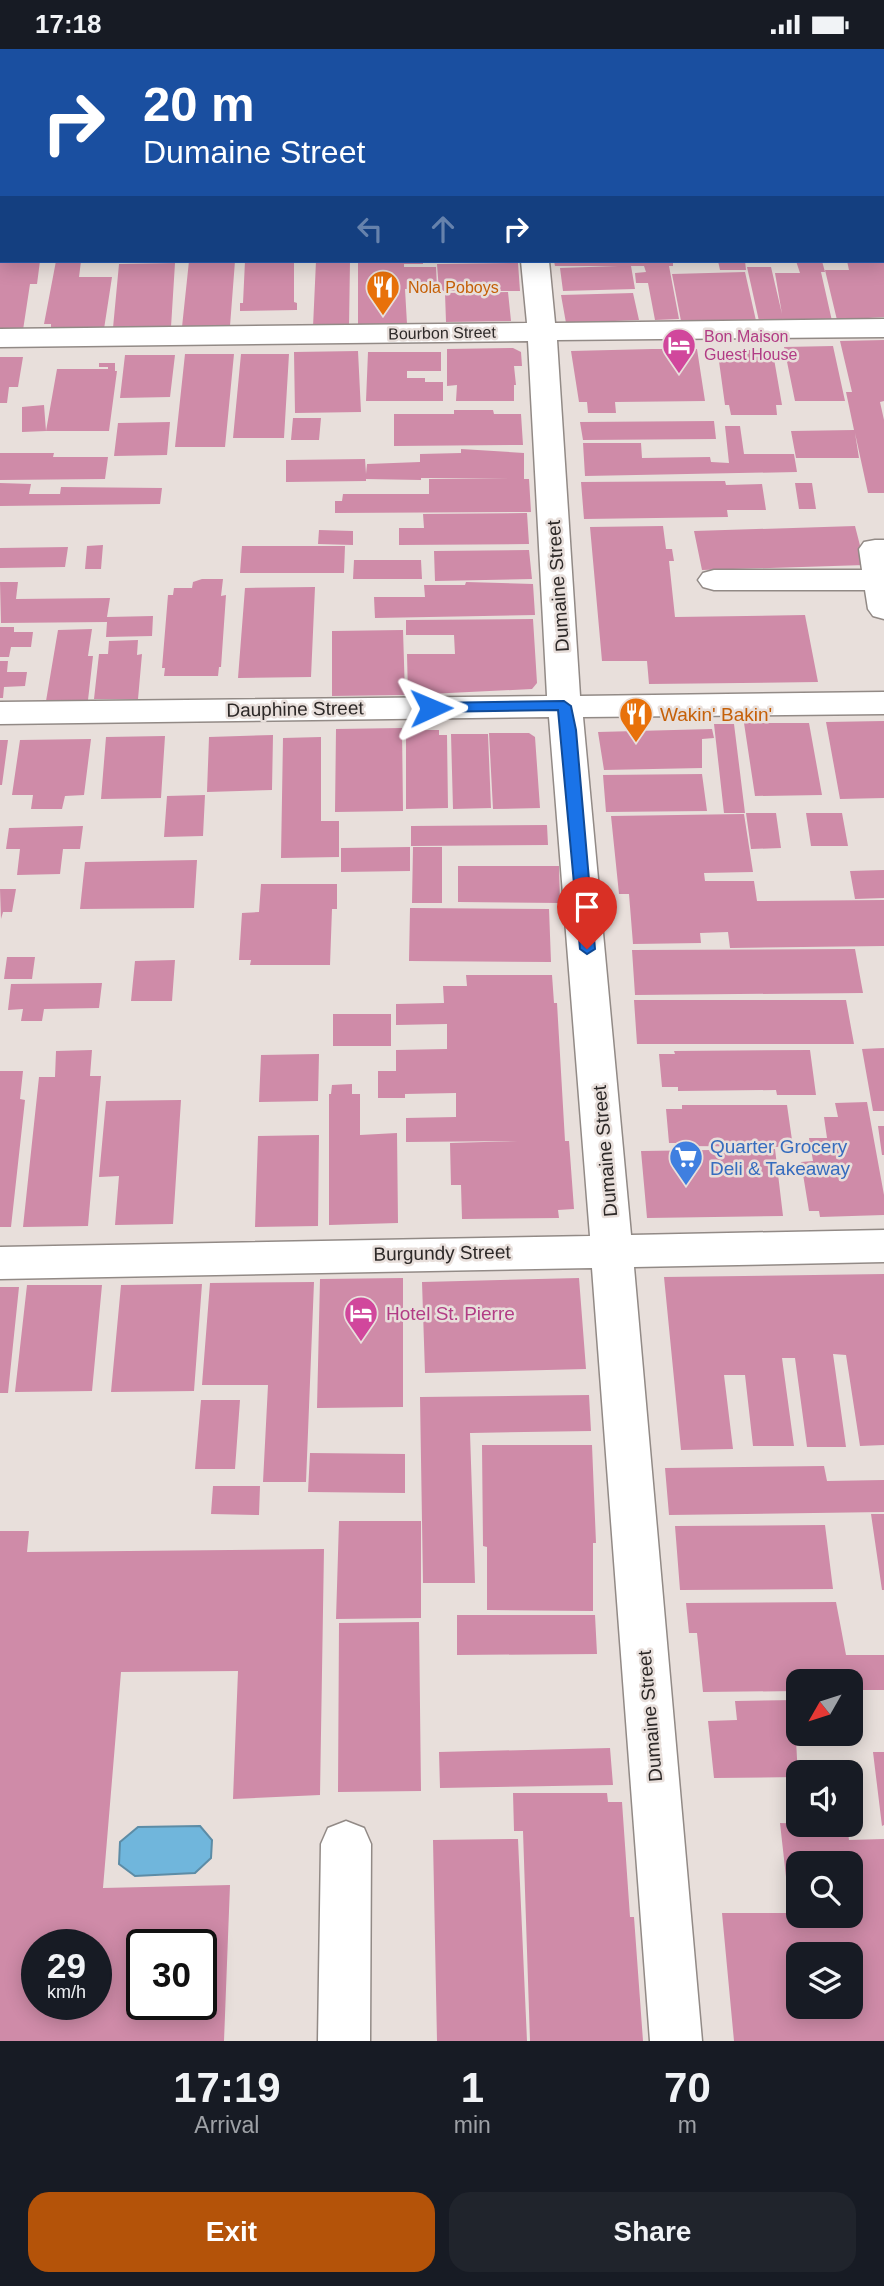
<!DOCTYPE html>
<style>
body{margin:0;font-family:Helvetica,sans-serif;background:#20242c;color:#f1f3f6;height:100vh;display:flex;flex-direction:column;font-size:26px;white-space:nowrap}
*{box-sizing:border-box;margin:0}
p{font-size:23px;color:#9ea1a6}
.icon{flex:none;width:38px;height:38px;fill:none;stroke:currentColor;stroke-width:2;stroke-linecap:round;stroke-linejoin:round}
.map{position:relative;height:1992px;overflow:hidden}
.side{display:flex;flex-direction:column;background:#171b24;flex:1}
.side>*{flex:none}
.banner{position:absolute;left:0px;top:0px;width:886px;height:214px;box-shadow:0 4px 18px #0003;background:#1a4fa0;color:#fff;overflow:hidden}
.needle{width:46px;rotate:231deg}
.controls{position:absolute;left:786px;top:1620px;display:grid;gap:14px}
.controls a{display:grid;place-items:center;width:77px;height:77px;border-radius:14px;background:#171b24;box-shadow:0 4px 18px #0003;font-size:35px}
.speed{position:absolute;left:21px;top:1880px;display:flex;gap:14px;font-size:35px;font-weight:700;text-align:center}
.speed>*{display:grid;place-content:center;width:91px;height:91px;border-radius:50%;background:#171b24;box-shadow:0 4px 18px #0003;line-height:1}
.speed small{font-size:18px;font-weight:400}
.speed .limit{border:4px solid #111;border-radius:10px;background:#fff;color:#111}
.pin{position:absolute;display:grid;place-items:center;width:60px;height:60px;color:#fff;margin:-72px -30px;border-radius:50% 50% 50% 0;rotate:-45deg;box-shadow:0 0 7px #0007}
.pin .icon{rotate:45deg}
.me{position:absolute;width:77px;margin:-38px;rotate:89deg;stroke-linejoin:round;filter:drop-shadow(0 0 5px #0008)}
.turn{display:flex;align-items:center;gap:24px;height:147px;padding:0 28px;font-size:32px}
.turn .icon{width:91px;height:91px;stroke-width:2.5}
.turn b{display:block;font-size:49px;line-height:60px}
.lanes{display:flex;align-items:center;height:66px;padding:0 28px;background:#0003;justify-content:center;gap:35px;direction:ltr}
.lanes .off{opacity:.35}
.eta{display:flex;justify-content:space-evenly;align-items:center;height:119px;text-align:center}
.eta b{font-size:42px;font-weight:800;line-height:49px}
.primary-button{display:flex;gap:14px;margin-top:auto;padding:14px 28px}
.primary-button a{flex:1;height:80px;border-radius:21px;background:#b45309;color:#fff;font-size:28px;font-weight:800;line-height:80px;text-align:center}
.primary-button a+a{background:#20242c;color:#f1f3f6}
.status{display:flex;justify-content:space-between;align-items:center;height:49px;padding:0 35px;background:#171b24;direction:ltr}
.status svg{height:19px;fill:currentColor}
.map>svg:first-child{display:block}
.water{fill:#70b6dc;stroke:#5c8ca6;stroke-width:2}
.building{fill:#cf8ba8;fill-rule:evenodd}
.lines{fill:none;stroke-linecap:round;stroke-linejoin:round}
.minor-casing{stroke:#928a86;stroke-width:3}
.minor{fill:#fff;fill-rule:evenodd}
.route{fill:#1a73e8;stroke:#114b97;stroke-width:2}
.labels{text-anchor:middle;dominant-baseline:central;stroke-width:5;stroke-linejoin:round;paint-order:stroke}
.far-food-label{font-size:16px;fill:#c56008;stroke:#e8dfdb;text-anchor:start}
.far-street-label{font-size:16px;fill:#2d2928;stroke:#e8dfdb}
.far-hotel-label{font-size:16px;fill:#b23c85;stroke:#e8dfdb;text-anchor:start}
.street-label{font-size:19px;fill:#2d2928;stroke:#e8dfdb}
.food-label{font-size:19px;fill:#c56008;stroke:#e8dfdb;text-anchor:start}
.shop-label{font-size:19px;fill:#366cbe;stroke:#e8dfdb;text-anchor:start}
.hotel-label{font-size:19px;fill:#b23c85;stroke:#e8dfdb;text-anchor:start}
</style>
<div class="status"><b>17:18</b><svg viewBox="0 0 49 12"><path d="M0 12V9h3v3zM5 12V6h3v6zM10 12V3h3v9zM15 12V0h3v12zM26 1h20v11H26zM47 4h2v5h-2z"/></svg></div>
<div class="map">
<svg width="884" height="1992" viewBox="0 0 884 1992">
<rect width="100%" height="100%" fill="#e8dfdb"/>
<!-- water -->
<path class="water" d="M 200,1777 L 212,1791 L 211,1809 L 195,1824 L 135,1827 L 119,1815 L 120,1793 L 138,1778 Z"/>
<!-- building -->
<path class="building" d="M 0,212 L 40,212 L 37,235 L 30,235 L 23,281 L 0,281 Z
M 56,212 L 81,212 L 79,228 L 112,228 L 104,280 L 51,279 L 51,275 L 44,275 Z
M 189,212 L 235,212 L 230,277 L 182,278 Z
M 245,212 L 294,212 L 294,253 L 297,254 L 297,261 L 240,262 L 240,254 L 243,254 Z
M 316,212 L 350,212 L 349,278 L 313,278 Z
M 358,212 L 423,212 L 423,215 L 404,215 L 404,218 L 436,218 L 437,239 L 405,240 L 407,275 L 358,276 Z
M 554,212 L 673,212 L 673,217 L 669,217 L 679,270 L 655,271 L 648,234 L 636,234 L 635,224 L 646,223 L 644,217 L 631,217 L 635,240 L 563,242 L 560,219 L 618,217 L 555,217 Z
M 718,212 L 745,212 L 746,221 L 720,221 Z
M 796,212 L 822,212 L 825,223 L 821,223 L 832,272 L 759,272 L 747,218 L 771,218 L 782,265 L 775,224 L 800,224 Z
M 847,212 L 884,212 L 884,268 L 837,271 L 825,221 L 849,221 Z
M 175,214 L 171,278 L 113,279 L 119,215 Z
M 518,214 L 520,242 L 439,242 L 437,215 Z
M 745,223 L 757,276 L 719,277 L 718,271 L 681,272 L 672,225 Z
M 508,243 L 511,272 L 446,273 L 445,244 Z
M 633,244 L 639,271 L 566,274 L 561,246 Z
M 884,291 L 884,352 L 880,353 L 884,371 L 884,444 L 868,444 L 855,384 L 859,409 L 796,409 L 791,382 L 854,381 L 846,343 L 852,343 L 840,292 Z
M 833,297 L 845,352 L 795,352 L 784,298 Z
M 513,299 L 521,303 L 522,317 L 514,317 L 516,336 L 514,336 L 514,352 L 456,352 L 457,336 L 447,337 L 447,300 Z
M 652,300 L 697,300 L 705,352 L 615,353 L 616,364 L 588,364 L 587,353 L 579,353 L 571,302 Z
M 720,301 L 770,301 L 773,304 L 782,356 L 776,356 L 777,366 L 731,366 L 729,356 L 725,356 L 718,305 L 721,306 Z
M 358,302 L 361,363 L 295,364 L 294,303 Z
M 368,303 L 441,303 L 441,322 L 407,322 L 407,329 L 425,329 L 425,333 L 443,333 L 443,352 L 366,352 Z
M 185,305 L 234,305 L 225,398 L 175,398 Z
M 241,305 L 289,305 L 284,389 L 233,389 Z
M 125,306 L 175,306 L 170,348 L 120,349 Z
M 0,308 L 23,308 L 18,338 L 9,338 L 7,354 L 0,354 Z
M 99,314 L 115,314 L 115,322 L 117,322 L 109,382 L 46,382 L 57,320 L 108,320 L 108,318 L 99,318 Z
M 44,356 L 46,382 L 22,383 L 22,358 Z
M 454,361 L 493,361 L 494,365 L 521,365 L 523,396 L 394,397 L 394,365 L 454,365 Z
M 293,369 L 321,369 L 319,391 L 291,391 Z
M 714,372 L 716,390 L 583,391 L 580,373 Z
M 170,373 L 167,406 L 114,407 L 118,374 Z
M 725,377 L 740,377 L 744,405 L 794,405 L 797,423 L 585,427 L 583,394 L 641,394 L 642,409 L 710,408 L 711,413 L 729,414 Z
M 461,400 L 524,404 L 524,430 L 529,430 L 531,463 L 335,464 L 335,452 L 342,452 L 343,445 L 429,445 L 429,430 L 511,429 L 421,429 L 421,431 L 366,430 L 366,432 L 286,433 L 286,411 L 365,410 L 366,425 L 367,415 L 420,413 L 420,405 L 461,404 Z
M 0,404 L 54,404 L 53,408 L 108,408 L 105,430 L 0,431 Z
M 725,432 L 726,436 L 762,435 L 766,461 L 727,461 L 728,468 L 584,470 L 581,433 Z
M 0,434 L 31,435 L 29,445 L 60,445 L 61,438 L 162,439 L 160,455 L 0,457 Z
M 795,434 L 812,434 L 816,460 L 799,460 Z
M 527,464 L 529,495 L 399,496 L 399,479 L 424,479 L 423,465 Z
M 663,477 L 666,500 L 672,500 L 674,512 L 669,512 L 675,568 L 805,566 L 818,633 L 649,635 L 647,612 L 602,612 L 590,478 Z
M 855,477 L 865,516 L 702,521 L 694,482 Z
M 319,481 L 353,482 L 353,496 L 318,495 Z
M 103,496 L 101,520 L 85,520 L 87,497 Z
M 242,497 L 345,497 L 344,524 L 240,524 Z
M 68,498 L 65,518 L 0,519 L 0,499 Z
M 529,501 L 532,530 L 435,532 L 434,502 Z
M 354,511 L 421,511 L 422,530 L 353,530 Z
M 202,530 L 223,530 L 221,547 L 226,546 L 221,618 L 219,618 L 218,627 L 164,627 L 165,619 L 162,619 L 168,546 L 173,546 L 174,539 L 192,539 L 193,533 Z
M 0,533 L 18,533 L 16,550 L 110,549 L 107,568 L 153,567 L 152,587 L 106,588 L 107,573 L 1,574 Z
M 466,533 L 533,535 L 535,566 L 375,569 L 374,548 L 425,548 L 424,536 L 465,536 Z
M 315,538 L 311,628 L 238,629 L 245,539 Z
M 533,570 L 537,634 L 532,640 L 408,646 L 407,605 L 455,605 L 454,586 L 406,586 L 406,571 Z
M 0,578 L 14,578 L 14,583 L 33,583 L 31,598 L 11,598 L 9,608 L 0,608 Z
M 92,580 L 88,607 L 93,607 L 88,651 L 46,652 L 58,581 Z
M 403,581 L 405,646 L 332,647 L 332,582 Z
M 138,591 L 137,606 L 142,605 L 138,650 L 94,650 L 99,605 L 108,605 L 109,592 Z
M 0,612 L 8,612 L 7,623 L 27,623 L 25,637 L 4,638 L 3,649 L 0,649 Z
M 884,672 L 884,749 L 840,750 L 826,673 Z
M 744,674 L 809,674 L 822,746 L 755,747 Z
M 714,675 L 734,675 L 745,764 L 724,764 Z
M 402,679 L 403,762 L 335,763 L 336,680 Z
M 712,680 L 714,689 L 702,690 L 702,719 L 604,721 L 598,683 Z
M 406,681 L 439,681 L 439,686 L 447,686 L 448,759 L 406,760 Z
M 489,684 L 529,684 L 535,688 L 540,759 L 493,760 Z
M 451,685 L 488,685 L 491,759 L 453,760 Z
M 273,686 L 272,741 L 207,743 L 209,688 Z
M 165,687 L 161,749 L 101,750 L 106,688 Z
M 321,688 L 321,772 L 339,772 L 339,808 L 281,809 L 283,689 Z
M 91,690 L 84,746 L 65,747 L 62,760 L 31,760 L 33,746 L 12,746 L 20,691 Z
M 0,691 L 8,691 L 2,736 L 0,736 Z
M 702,725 L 707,762 L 606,763 L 603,726 Z
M 205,746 L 203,787 L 164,788 L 167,747 Z
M 746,764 L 776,764 L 781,799 L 751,800 Z
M 806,764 L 842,764 L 848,797 L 811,797 Z
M 744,765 L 753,823 L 704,824 L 705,832 L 754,832 L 757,852 L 884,851 L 884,897 L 730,899 L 728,883 L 700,884 L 701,894 L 633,895 L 629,845 L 619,845 L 611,767 Z
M 547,776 L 548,796 L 411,797 L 411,777 Z
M 83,777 L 80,800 L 63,800 L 60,825 L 17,826 L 20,800 L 6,800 L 9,779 Z
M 410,798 L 410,822 L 341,823 L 341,799 Z
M 413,798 L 442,798 L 442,854 L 412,854 Z
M 197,811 L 194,859 L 80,860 L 85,813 Z
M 458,817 L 559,817 L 560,854 L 458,853 Z
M 884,821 L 884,849 L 855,850 L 850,822 Z
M 261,835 L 337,835 L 337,860 L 332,860 L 330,916 L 250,916 L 251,911 L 239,911 L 242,864 L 259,863 Z
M 0,840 L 16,840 L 12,863 L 3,863 L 1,870 Z
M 410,859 L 549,860 L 551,913 L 409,912 Z
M 855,900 L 863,944 L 635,946 L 632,901 Z
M 7,908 L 35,908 L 32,930 L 4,930 Z
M 175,911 L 172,952 L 131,952 L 135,912 Z
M 466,926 L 552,926 L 554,954 L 557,954 L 565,1092 L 569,1092 L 574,1160 L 558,1161 L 559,1169 L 462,1170 L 461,1136 L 451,1136 L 450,1094 L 518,1092 L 406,1093 L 406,1069 L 456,1068 L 456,1044 L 405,1045 L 405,1049 L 378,1049 L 378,1022 L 396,1022 L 396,1001 L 447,1000 L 447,975 L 396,976 L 396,955 L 444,954 L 443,937 L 467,937 Z
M 102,934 L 99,959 L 44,960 L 42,972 L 21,972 L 23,960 L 8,961 L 11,935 Z
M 634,951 L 846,951 L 854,995 L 637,995 Z
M 333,965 L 391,965 L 391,997 L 333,997 Z
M 884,999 L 884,1062 L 873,1062 L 862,1000 Z
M 92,1001 L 90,1027 L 101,1027 L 88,1177 L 23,1178 L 39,1028 L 55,1028 L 56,1002 Z
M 810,1001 L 816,1046 L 777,1046 L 776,1041 L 678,1042 L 678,1038 L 662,1038 L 659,1005 L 675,1005 L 674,1002 Z
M 319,1005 L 318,1052 L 259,1053 L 261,1006 Z
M 0,1022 L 23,1022 L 20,1050 L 25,1051 L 11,1178 L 0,1178 Z
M 352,1035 L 352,1045 L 360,1045 L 360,1086 L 397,1084 L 398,1174 L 329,1176 L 329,1045 L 331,1045 L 332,1036 Z
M 181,1051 L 173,1175 L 115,1176 L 119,1127 L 99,1128 L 106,1052 Z
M 867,1053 L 884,1146 L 884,1166 L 820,1168 L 819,1162 L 809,1162 L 801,1113 L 813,1112 L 809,1089 L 827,1089 L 824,1068 L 838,1068 L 835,1054 Z
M 682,1056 L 787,1056 L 793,1098 L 686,1097 L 685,1094 L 669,1094 L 666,1060 L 682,1060 Z
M 878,1077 L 884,1077 L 884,1106 L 882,1106 Z
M 319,1086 L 318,1177 L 255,1178 L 258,1087 Z
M 775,1100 L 783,1167 L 647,1169 L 641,1102 Z
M 884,1225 L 884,1396 L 860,1397 L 846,1306 L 833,1305 L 846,1398 L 807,1398 L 795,1309 L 782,1309 L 794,1397 L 753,1397 L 745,1326 L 724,1326 L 733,1400 L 681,1401 L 664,1228 Z
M 403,1229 L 403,1358 L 317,1359 L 320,1230 Z
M 579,1229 L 586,1320 L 425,1324 L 422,1233 Z
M 314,1233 L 306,1433 L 263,1433 L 268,1336 L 202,1336 L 210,1234 Z
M 202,1235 L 194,1342 L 111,1343 L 121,1236 Z
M 27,1236 L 102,1236 L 92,1342 L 15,1343 Z
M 0,1238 L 19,1238 L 8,1344 L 0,1344 Z
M 589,1346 L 591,1382 L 470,1384 L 475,1534 L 423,1534 L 420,1348 Z
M 201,1351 L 240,1351 L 235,1420 L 195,1420 Z
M 482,1396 L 592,1396 L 596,1494 L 593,1494 L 593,1562 L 487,1561 L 487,1498 L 483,1497 Z
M 310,1404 L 405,1405 L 405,1444 L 308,1443 Z
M 824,1417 L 827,1432 L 884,1431 L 884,1463 L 669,1466 L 665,1419 Z
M 213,1437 L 260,1437 L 259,1466 L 211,1465 Z
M 871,1465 L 884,1465 L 884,1541 L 882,1541 Z
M 339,1472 L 421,1472 L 421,1569 L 336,1570 Z
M 825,1476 L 833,1540 L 680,1541 L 675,1477 Z
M 0,1482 L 29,1482 L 27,1503 L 324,1500 L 320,1746 L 233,1750 L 238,1622 L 121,1623 L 103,1839 L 230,1836 L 224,1992 L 0,1992 ZM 37,1895 L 96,1895 L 96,1955 L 37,1955 ZM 142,1895 L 201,1895 L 201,1955 L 142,1955 Z
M 836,1553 L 846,1606 L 884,1606 L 884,1641 L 850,1641 L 850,1633 L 798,1633 L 798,1642 L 703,1643 L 697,1584 L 689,1584 L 686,1554 Z
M 457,1566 L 595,1566 L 597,1605 L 457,1606 Z
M 419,1573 L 421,1742 L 338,1743 L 339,1574 Z
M 798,1651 L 798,1685 L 839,1685 L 840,1690 L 796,1691 L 798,1728 L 714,1729 L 708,1672 L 737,1671 L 735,1652 Z
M 610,1699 L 613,1736 L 440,1739 L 439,1703 Z
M 873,1703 L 884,1703 L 884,1776 L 882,1777 Z
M 513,1744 L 607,1744 L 608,1753 L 622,1753 L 630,1868 L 634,1868 L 643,1992 L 530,1992 L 523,1782 L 514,1782 Z
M 780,1774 L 847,1776 L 849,1791 L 884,1790 L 884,1992 L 734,1992 L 722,1864 L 790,1864 ZM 798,1815 L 850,1815 L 850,1867 L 798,1867 ZM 798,1906 L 850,1906 L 850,1958 L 798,1958 Z
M 518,1790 L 527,1992 L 437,1992 L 433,1791 Z"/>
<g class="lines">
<!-- minor casing -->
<g class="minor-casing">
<path id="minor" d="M 504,0 L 528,0 L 528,2 L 504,2 Z
M 0,7 L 2,7 L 2,21 L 0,21 Z
M 521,212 L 549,212 L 555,274 L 884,270 L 884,288 L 557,291 L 580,647 L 884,643 L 884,665 L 583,668 L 631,1186 L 884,1181 L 884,1213 L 634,1218 L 702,1992 L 650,1992 L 592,1219 L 0,1230 L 0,1198 L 590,1187 L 549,668 L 0,675 L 0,653 L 547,647 L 528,292 L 0,298 L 0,280 L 527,274 Z
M 875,491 L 884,491 L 884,570 L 873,567 L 868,560 L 865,541 L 714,541 L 703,538 L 698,531 L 703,524 L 714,521 L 862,521 L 859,500 L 864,493 Z
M 346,1772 L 364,1779 L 371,1795 L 370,1992 L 318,1992 L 321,1795 L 328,1779 Z"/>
</g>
<!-- minor -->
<use href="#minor" class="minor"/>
</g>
<!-- route -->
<path class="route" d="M 564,652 L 571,657 L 576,681 L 595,900 L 587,905 L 580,900 L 558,661 L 431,663 L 424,659 L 431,654 Z"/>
<!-- icons -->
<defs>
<g id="restaurant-pin" transform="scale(1.75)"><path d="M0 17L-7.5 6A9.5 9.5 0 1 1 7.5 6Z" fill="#e8710a" stroke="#e8dfdb"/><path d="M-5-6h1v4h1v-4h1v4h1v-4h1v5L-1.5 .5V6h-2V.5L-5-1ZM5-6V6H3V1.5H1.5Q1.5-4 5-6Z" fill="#fff"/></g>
<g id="hotel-pin" transform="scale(1.75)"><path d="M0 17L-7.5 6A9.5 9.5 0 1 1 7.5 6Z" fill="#d1479c" stroke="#e8dfdb"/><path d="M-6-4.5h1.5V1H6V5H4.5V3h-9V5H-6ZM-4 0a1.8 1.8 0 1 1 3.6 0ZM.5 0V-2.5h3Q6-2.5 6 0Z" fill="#fff"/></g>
<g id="supermarket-pin" transform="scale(1.75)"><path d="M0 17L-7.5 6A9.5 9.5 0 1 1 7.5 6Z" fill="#3f7fe0" stroke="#e8dfdb"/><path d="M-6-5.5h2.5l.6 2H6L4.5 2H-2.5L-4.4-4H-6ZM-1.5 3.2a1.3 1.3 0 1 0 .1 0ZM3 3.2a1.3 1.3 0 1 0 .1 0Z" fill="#fff"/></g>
</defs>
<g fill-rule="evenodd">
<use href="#restaurant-pin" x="383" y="238"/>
<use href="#hotel-pin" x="679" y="296"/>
<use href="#restaurant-pin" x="636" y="665"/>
<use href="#supermarket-pin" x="686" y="1108"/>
<use href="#hotel-pin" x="361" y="1264"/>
</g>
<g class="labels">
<!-- far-food labels -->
<g class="far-food-label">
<text x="408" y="238">Nola Poboys</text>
</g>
<!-- far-street labels -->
<g class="far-street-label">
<text transform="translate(442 284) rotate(-1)">Bourbon Street</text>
</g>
<!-- far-hotel labels -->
<g class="far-hotel-label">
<text x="704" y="287">Bon Maison<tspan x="704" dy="18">Guest House</tspan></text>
</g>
<!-- street labels -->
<g class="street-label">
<text transform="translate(558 537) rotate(-94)">Dumaine Street</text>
<text transform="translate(295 660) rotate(-1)">Dauphine Street</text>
<text transform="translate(605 1102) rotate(-95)">Dumaine Street</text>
<text transform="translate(442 1204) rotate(-1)">Burgundy Street</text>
<text transform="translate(650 1667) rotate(-95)">Dumaine Street</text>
</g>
<!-- food labels -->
<g class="food-label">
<text x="660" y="665">Wakin' Bakin'</text>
</g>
<!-- shop labels -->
<g class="shop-label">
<text x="710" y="1097">Quarter Grocery<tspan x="710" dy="22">Deli &amp; Takeaway</tspan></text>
</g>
<!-- hotel labels -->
<g class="hotel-label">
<text x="386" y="1264">Hotel St. Pierre</text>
</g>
</g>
</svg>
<div class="controls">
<a><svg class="needle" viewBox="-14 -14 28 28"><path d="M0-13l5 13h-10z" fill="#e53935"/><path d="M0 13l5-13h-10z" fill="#9ea1a6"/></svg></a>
<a><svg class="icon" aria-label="sound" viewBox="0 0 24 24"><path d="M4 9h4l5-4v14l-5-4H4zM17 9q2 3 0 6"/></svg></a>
<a><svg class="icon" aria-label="search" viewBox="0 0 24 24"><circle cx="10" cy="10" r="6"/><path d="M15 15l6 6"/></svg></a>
<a><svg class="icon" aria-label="layers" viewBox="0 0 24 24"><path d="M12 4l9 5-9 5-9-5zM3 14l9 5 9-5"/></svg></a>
</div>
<div class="speed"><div>29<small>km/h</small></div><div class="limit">30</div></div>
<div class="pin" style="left:587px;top:900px;background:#d93025"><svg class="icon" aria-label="arrive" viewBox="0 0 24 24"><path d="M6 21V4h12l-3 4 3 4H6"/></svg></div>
<svg class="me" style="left:431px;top:659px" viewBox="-20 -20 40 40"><path d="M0-17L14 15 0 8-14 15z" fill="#1a73e8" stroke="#fff" stroke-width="4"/></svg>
<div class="banner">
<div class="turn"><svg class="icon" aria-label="right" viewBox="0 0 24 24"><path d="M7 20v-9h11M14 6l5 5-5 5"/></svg><div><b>20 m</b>Dumaine Street</div></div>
<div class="lanes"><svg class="icon off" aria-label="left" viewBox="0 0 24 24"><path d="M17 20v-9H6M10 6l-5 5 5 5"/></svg><svg class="icon off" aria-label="ahead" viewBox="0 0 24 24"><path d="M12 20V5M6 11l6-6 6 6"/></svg><svg class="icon" aria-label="right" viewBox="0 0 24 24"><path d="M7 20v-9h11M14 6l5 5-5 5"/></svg></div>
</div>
</div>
<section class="side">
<div class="eta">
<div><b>17:19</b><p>Arrival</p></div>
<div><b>1</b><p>min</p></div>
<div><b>70</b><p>m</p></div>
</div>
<div class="primary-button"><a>Exit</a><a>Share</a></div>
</section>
